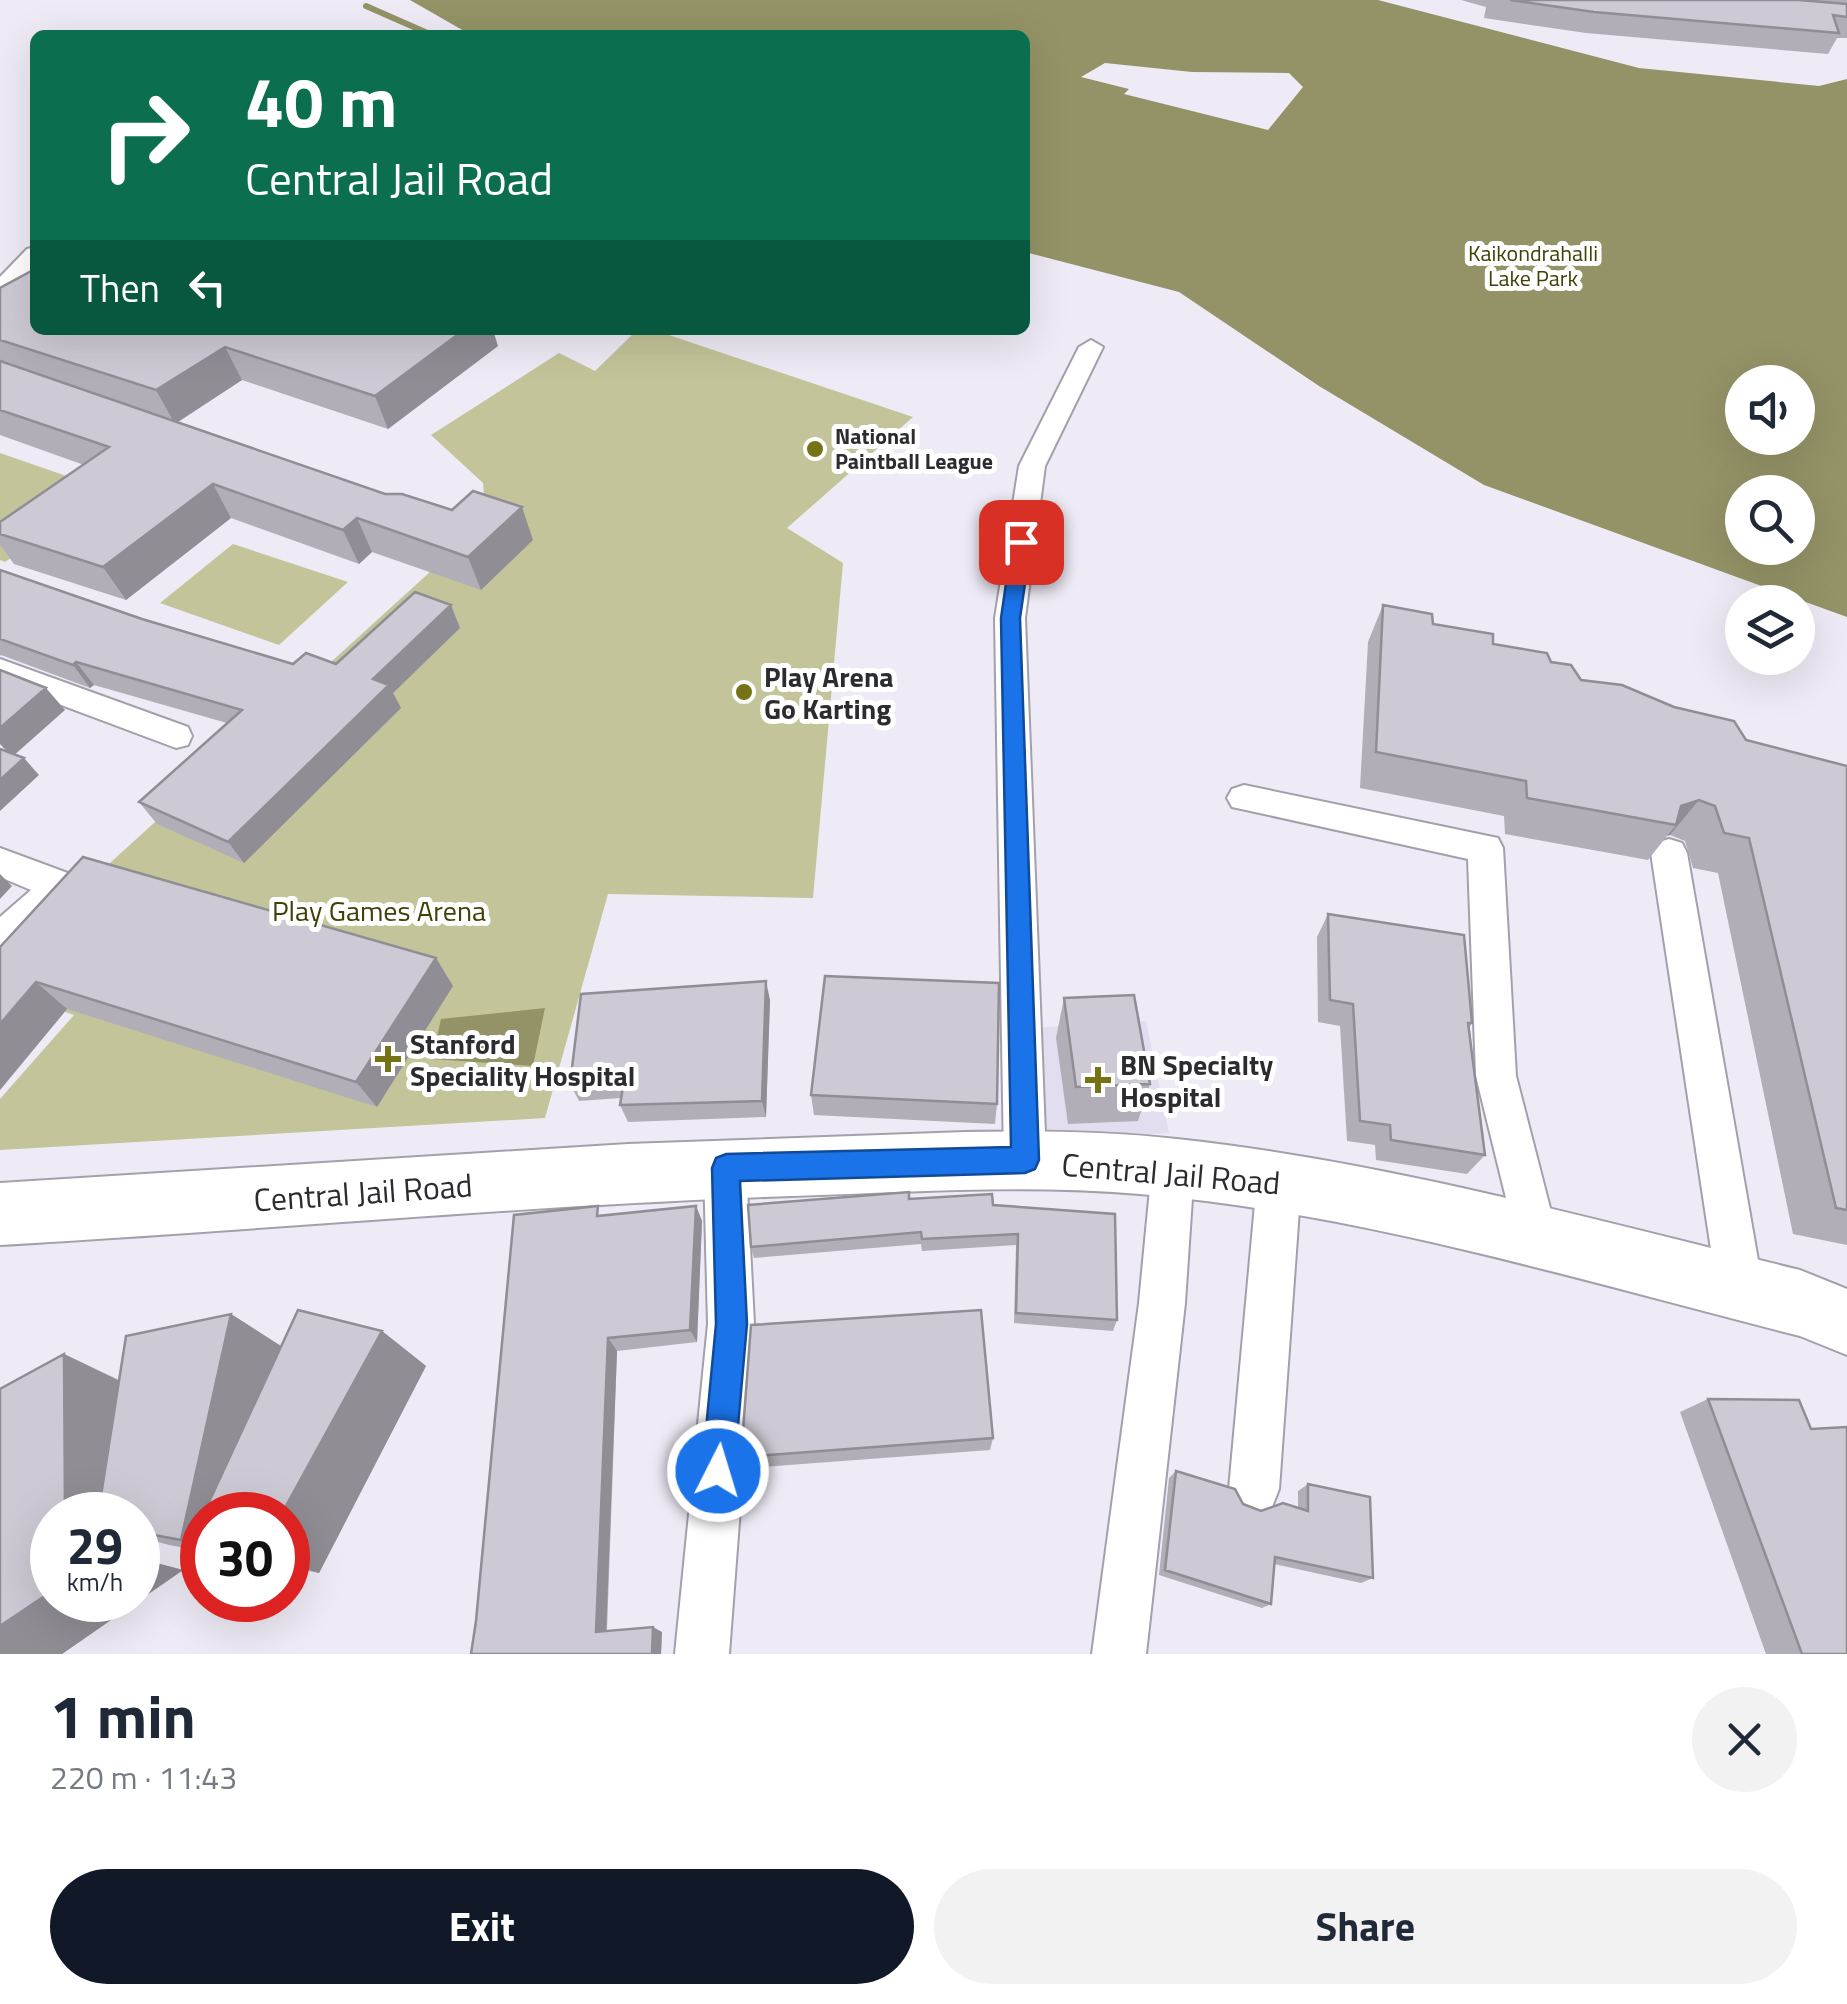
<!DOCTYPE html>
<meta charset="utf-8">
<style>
body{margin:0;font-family:"Titillium Web",sans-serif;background:#f2f2f3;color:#1f2937;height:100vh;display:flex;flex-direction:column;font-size:38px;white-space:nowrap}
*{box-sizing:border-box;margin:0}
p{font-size:32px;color:#747a83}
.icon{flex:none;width:55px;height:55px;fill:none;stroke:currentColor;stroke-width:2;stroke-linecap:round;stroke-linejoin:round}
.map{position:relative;height:1654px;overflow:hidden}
.drawer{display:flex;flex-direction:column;background:#fff;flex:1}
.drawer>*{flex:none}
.guide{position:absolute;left:30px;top:30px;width:1000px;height:305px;border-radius:15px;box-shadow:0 10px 40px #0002;background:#0b6e4f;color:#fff;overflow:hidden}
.buttons{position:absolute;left:1725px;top:365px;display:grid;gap:20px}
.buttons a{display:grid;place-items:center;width:90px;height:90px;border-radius:50%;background:#fff;box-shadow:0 10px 40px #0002;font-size:50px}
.speed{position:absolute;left:30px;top:1492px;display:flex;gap:20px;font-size:50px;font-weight:700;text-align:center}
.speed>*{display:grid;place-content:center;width:130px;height:130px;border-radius:50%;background:#fff;box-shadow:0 10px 40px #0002;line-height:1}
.speed small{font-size:25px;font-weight:400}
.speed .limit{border:15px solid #d22;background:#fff;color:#111}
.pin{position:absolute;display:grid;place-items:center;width:85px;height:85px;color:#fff;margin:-42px;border-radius:20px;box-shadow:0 5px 15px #0006}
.me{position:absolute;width:110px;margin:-55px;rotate:5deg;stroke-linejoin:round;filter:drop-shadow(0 0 8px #0008)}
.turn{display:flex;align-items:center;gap:35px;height:210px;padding:0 50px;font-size:45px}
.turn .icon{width:130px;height:130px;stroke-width:2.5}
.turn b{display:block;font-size:70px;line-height:85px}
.then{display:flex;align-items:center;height:95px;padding:0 50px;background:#0003;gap:20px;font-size:38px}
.round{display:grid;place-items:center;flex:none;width:105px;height:105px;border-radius:52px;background:#f2f2f3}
.headline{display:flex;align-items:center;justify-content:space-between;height:170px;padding:0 50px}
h1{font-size:60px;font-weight:700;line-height:75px}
.button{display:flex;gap:20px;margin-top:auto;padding:20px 50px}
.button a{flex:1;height:115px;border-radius:60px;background:#111827;color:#fff;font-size:40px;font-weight:700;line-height:115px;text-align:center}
.button a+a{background:#f2f2f3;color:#1f2937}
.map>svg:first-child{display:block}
.built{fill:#e2ddef}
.green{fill:#c4c49a}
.water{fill:#949367;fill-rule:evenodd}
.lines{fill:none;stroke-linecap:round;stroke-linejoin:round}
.stream{stroke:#949367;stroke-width:6}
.minor-casing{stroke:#a3a0ab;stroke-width:4}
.secondary-casing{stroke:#a3a0ab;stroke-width:4}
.minor{fill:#fff;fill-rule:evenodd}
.secondary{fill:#fff;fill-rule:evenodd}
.wall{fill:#b1aeb7;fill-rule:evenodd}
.shaded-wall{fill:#908d95}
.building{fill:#cecad5;stroke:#908d95;stroke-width:2.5}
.route{fill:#1a73e8;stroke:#114b97;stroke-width:2.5}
.poi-dot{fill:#767317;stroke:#fff;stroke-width:4}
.labels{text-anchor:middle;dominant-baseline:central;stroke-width:10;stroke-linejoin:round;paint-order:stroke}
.far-park-label{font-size:22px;fill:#424007;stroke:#fff}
.far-poi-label{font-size:22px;font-weight:bold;fill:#2c2b2f;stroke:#fff;text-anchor:start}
.poi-label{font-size:28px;font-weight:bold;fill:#2c2b2f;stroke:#fff;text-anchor:start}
.park-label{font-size:28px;fill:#424007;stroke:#fff}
.near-street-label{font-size:32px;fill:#2c2b2f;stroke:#fff}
</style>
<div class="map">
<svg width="1847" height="1654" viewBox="0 0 1847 1654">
<rect width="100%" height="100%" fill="#eeebf6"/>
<!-- built -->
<path class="built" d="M 1146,1021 L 1169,1133 L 1046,1140 L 1031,1028 Z"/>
<!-- green -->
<path class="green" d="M 637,330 L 654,330 L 913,417 L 787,528 L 843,563 L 813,898 L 608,894 L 545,1118 L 0,1150 L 0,1099 L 74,1015 L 0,989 L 0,963 L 486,521 L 483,483 L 431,435 L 559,353 L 595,371 Z
M 0,453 L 107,490 L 5,562 L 0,560 Z
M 233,544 L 348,582 L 279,645 L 160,603 Z"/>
<!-- water -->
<path class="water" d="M 410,0 L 1378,0 L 1639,68 L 1819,86 L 1847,79 L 1847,617 L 1484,485 L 1319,386 L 1179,292 L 1025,252 L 1025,35 L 471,35 ZM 1105,63 L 1192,72 L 1289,73 L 1303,87 L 1268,130 L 1124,94 L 1129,89 L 1081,77 ZM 1742,382 L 1798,382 L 1798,438 L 1742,438 ZM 1742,492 L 1798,492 L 1798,548 L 1742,548 Z
M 545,1008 L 533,1066 L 432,1059 L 441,1019 Z"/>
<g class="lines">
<!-- stream -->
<path class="stream" d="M 366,6 L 432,35"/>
<!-- minor casing -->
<g class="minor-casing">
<path id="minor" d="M 35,247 L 35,267 L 8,295 L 0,297 L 0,277 L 27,249 Z
M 1091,340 L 1103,347 L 1045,466 L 1025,618 L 1046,1160 L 1040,1174 L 1025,1180 L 1010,1174 L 1004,1160 L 995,618 L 1019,466 L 1079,347 Z
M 0,659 L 188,727 L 192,736 L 188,745 L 176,748 L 0,682 Z
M 1244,785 L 1498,838 L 1503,848 L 1516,1076 L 1558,1239 L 1552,1255 L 1536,1261 L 1520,1255 L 1476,1076 L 1468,859 L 1232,807 L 1227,798 L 1232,789 Z
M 1669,839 L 1682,843 L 1687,853 L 1763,1289 L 1756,1305 L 1740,1312 L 1724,1305 L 1717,1289 L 1651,853 L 1656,843 Z
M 0,848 L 73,875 L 78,886 L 73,897 L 13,951 L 0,956 L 0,917 L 31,890 L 0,877 Z
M 725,1147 L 740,1153 L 746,1168 L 754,1324 L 729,1654 L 675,1654 L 708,1324 L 704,1168 L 710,1153 Z
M 1173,1147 L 1188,1153 L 1194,1168 L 1185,1303 L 1146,1654 L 1092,1654 L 1139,1303 L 1152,1168 L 1158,1153 Z
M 1279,1161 L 1294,1167 L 1301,1182 L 1279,1489 L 1272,1507 L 1254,1514 L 1236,1507 L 1229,1489 L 1257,1182 L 1264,1167 Z"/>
</g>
<!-- secondary casing -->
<g class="secondary-casing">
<path id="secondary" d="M 965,1132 C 1036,1131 1107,1131 1177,1139 C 1389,1162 1594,1220 1800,1270 L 1847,1289 L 1847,1355 L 1800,1336 C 1582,1281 1364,1213 1140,1194 C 1025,1184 908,1192 793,1196 C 528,1205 264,1230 0,1245 L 0,1183 L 628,1144 Z"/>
</g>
<!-- minor -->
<use href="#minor" class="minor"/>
<!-- secondary -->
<use href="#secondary" class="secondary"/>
</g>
<!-- wall -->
<path class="wall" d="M 1461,0 L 1847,0 L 1847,38 L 1837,38 L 1828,54 L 1586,33 L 1484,18 L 1486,7 Z
M 0,288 L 498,346 L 388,429 L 242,380 L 177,422 L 385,494 L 533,540 L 481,590 L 372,552 L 359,564 L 231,518 L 126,600 L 14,564 L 0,545 L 0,522 L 84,465 L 0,435 Z
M 0,570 L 142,619 L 293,664 L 336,664 L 460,628 L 393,693 L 401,708 L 244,863 L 157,824 L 139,802 L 227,723 L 94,685 L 90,688 L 1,655 L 0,656 Z
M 1383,605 L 1433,624 L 1551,662 L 1581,680 L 1746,740 L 1847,766 L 1847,1245 L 1793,1234 L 1718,873 L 1693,868 L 1685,841 L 1670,835 L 1667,836 L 1648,860 L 1505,834 L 1504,816 L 1360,788 L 1368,642 Z
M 1328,914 L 1472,1023 L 1469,1028 L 1485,1155 L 1467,1174 L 1376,1160 L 1375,1145 L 1347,1141 L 1340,1026 L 1318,1022 L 1317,937 Z
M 0,947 L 436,958 L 453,986 L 377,1107 L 67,1009 L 0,1090 Z
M 1064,998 L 1150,1084 L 1138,1121 L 1068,1124 L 1056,1038 Z
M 770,1000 L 766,1117 L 628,1122 L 620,1105 L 621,1098 L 579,1101 L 570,1084 Z
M 811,1095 L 997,1104 L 995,1124 L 814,1115 Z
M 993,1205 L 1117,1320 L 1113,1331 L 1014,1323 L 1016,1245 L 922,1251 L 921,1244 L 754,1258 L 751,1247 Z
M 696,1206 L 702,1221 L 697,1342 L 617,1351 L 607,1631 L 662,1632 L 661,1654 L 471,1654 L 603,1216 Z
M 298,1310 L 382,1331 L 426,1366 L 319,1573 L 288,1567 L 288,1515 L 202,1515 L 202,1551 L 169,1545 L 140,1537 L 141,1559 L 183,1570 L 62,1654 L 0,1654 L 0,1389 L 64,1354 L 119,1380 L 126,1336 L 231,1314 L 281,1346 ZM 52,1515 L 138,1515 L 138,1600 L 52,1600 Z
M 1708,1399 L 1811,1429 L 1847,1654 L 1766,1654 L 1680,1412 Z
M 993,1438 L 990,1450 L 748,1468 L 741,1457 Z
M 1176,1471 L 1243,1504 L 1261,1511 L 1298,1508 L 1298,1491 L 1308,1484 L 1373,1578 L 1361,1583 L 1274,1564 L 1271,1604 L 1262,1608 L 1159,1575 L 1169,1478 Z"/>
<!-- shaded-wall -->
<path class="shaded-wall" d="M 464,330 L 493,330 L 498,346 L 388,429 L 375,396 Z
M 225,347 L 242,380 L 175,424 L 156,390 Z
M 213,484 L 231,518 L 126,600 L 103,567 Z
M 522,507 L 533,540 L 481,590 L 468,557 Z
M 357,518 L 372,552 L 359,564 L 343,530 Z
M 451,605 L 460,628 L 393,693 L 401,708 L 244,863 L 228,842 L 373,679 Z
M 76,662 L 94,685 L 90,688 L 73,665 Z
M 46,688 L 65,710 L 12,757 L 0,744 L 0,728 Z
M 24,758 L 39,775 L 0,811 L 0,780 Z
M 1699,800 L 1670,835 L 1667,836 L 1676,825 L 1681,806 Z
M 0,874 L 12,886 L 0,899 Z
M 436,958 L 453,986 L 377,1107 L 356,1082 Z
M 766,981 L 770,1000 L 766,1117 L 762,1101 Z
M 36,982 L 67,1009 L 0,1090 L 0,1024 Z
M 696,1206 L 702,1221 L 697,1342 L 690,1330 Z
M 231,1314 L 287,1350 L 191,1542 L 202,1546 L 181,1540 Z
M 382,1331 L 426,1366 L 319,1573 L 288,1563 L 288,1515 L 281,1515 Z
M 608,1338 L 617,1351 L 606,1636 L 596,1632 Z
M 64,1354 L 134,1388 L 138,1515 L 65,1515 Z
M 138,1536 L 140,1537 L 141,1559 L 183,1570 L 62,1654 L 0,1654 L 0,1626 L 52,1591 L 52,1600 L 138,1600 Z
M 653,1627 L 662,1632 L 661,1654 L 652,1654 Z"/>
<!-- building -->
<path class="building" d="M 1510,0 L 1799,0 L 1847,4 L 1847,17 L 1833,15 L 1839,33 L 1594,12 Z
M 35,269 L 35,330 L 464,330 L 375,396 L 225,347 L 156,390 L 0,340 L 0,288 Z
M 0,361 L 385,494 L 402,494 L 452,510 L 473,491 L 522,507 L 468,557 L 357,518 L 343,530 L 213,484 L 103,567 L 0,534 L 0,522 L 109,447 L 0,410 Z
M 0,570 L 142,619 L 293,664 L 306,653 L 336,664 L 415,592 L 451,605 L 373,679 L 389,685 L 228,842 L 139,802 L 242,710 L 76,662 L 73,665 L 0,639 Z
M 1383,605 L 1432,614 L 1433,624 L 1493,634 L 1493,644 L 1547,653 L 1551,662 L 1571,665 L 1581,680 L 1622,685 L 1674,707 L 1734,721 L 1746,740 L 1847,766 L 1847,1210 L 1836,1208 L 1749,838 L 1724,833 L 1715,806 L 1699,800 L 1681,806 L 1676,825 L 1527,798 L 1526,781 L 1376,752 Z
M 0,670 L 46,688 L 0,728 Z
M 0,749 L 24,758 L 0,780 Z
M 83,857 L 436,958 L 356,1082 L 36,982 L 0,1024 L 0,947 Z
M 1328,914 L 1464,935 L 1472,1023 L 1468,1023 L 1485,1155 L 1391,1140 L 1390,1125 L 1360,1121 L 1353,1004 L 1330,1000 Z
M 825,976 L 999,983 L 997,1104 L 811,1095 Z
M 766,981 L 762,1101 L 620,1105 L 624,1081 L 570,1084 L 581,994 Z
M 1134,995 L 1150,1084 L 1076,1087 L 1064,998 Z
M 909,1192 L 909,1199 L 992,1194 L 993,1205 L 1115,1214 L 1117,1320 L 1016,1313 L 1018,1234 L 922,1239 L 921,1232 L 751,1247 L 748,1205 Z
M 598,1206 L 597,1216 L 696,1206 L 690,1330 L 608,1338 L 596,1632 L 653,1627 L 652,1654 L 471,1654 L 476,1621 L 514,1215 Z
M 298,1310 L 382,1331 L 281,1515 L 203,1515 Z
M 981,1310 L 993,1438 L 741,1457 L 751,1325 Z
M 231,1314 L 181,1540 L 138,1532 L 138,1515 L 98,1515 L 126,1336 Z
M 64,1354 L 65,1515 L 52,1515 L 52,1591 L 0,1626 L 0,1389 Z
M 1708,1399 L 1799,1400 L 1811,1429 L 1847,1427 L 1847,1654 L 1802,1654 Z
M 1176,1471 L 1235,1489 L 1243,1504 L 1261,1511 L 1283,1503 L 1308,1511 L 1308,1484 L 1370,1497 L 1373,1578 L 1275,1557 L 1271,1604 L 1165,1570 Z
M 202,1516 L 202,1544 L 191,1542 Z"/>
<!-- route -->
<path class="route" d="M 1021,536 L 1031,542 L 1020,618 L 1039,1160 L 1035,1169 L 1025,1173 L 740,1181 L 747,1324 L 734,1471 L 730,1482 L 718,1487 L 707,1482 L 702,1471 L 716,1324 L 712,1168 L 716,1158 L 726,1154 L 1011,1147 L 1001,618 L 1012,542 Z"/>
<!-- markers -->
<g class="poi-dot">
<circle cx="815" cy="449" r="10"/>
<circle cx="744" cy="692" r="10"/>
<path d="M383 1044h10v10h10v10h-10v10h-10v-10h-10v-10h10z"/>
<path d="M1093 1065h10v10h10v10h-10v10h-10v-10h-10v-10h10z"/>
</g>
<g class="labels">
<!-- far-park labels -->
<g class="far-park-label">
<text x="1533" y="253">Kaikondrahalli<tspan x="1533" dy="25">Lake Park</tspan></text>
</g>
<!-- far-poi labels -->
<g class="far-poi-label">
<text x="835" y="436">National<tspan x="835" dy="25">Paintball League</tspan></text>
</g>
<!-- poi labels -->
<g class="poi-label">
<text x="764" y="676">Play Arena<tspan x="764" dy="32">Go Karting</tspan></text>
<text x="410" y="1043">Stanford<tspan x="410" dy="32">Speciality Hospital</tspan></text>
<text x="1120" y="1064">BN Specialty<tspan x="1120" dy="32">Hospital</tspan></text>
</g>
<!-- park labels -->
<g class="park-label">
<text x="379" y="910">Play Games Arena</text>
</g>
<!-- near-street labels -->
<g class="near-street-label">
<text transform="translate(1171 1173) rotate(5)">Central Jail Road</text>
<text transform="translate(363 1192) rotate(-4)">Central Jail Road</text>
</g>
</g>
</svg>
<div class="buttons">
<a><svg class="icon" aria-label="sound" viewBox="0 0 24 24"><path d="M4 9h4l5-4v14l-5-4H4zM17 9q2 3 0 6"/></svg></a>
<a><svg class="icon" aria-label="search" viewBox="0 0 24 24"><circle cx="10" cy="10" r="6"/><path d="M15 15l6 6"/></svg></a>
<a><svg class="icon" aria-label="layers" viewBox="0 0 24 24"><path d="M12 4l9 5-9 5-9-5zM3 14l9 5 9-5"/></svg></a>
</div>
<div class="speed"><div>29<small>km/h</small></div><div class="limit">30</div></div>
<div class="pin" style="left:1021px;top:542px;background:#d93025"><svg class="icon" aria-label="arrive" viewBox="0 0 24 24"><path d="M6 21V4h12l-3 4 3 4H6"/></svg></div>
<svg class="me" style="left:718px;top:1471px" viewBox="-20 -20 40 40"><circle r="17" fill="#1a73e8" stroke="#fff" stroke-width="3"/><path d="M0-11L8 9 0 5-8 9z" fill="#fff"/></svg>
<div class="guide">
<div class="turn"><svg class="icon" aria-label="right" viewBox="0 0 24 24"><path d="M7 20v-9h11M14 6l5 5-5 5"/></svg><div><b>40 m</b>Central Jail Road</div></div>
<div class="then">Then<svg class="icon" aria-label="left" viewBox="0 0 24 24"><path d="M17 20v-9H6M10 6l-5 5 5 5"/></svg></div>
</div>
</div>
<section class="drawer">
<div class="headline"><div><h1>1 min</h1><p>220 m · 11:43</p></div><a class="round"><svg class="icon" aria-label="close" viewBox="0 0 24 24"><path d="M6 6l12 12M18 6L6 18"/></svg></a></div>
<div class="button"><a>Exit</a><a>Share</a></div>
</section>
